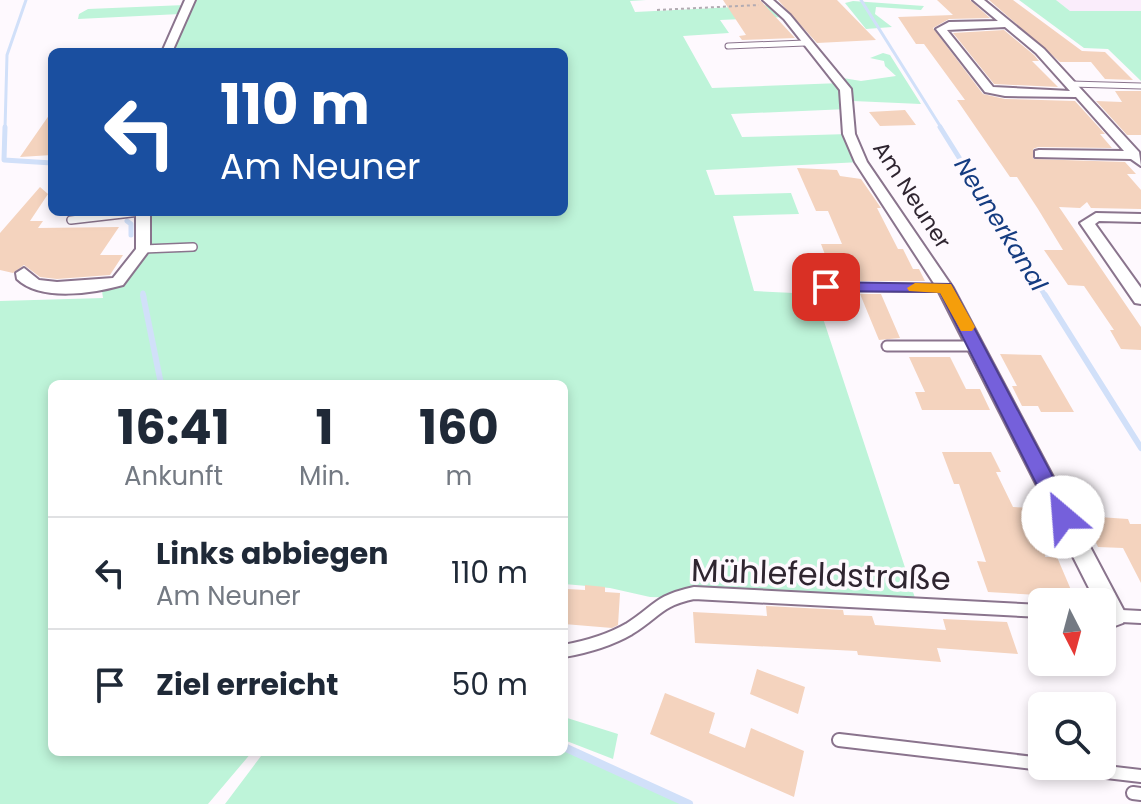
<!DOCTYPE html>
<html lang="de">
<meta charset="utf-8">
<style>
body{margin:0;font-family:Poppins,sans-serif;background:#f2f2f3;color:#1f2937;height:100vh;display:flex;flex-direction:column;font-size:30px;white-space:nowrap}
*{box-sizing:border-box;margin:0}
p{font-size:26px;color:#747a83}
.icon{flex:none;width:44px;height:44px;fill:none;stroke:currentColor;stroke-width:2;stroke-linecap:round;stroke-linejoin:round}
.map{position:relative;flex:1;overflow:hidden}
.panel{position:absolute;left:48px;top:380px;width:520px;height:376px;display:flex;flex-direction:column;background:#fff;border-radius:12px;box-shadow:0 4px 12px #0003}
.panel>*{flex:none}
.top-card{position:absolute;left:48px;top:48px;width:520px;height:168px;border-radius:12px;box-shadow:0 4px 12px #0003;background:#1a4fa0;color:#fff;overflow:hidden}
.needle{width:52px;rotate:174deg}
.controls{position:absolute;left:1028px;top:588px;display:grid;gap:16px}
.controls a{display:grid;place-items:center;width:88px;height:88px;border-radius:12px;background:#fff;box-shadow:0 4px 12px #0003;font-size:40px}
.pin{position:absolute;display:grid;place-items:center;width:68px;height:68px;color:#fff;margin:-34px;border-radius:16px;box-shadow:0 4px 12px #0006}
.me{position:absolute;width:88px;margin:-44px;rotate:333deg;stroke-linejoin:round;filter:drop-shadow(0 0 6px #0008)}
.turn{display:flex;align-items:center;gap:28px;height:168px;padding:0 40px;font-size:36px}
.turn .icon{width:104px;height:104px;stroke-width:2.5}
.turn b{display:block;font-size:56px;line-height:68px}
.eta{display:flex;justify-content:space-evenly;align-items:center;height:136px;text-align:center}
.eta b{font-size:48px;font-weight:700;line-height:56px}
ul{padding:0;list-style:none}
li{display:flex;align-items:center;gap:24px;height:112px;padding:0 40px;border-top:2px solid #e0e1e3}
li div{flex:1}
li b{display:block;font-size:30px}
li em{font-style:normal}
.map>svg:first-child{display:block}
.built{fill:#faedfb}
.green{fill:#bef4d9}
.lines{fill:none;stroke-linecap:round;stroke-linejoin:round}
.stream-far3{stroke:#d1e0f9;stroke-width:3}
.stream-far2{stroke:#d1e0f9;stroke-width:5}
.stream-far1{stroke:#d1e0f9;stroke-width:6}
.stream{stroke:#d1e0f9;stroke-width:8}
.building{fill:#f4d3be}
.service-far3-casing{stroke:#8a748d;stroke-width:7}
.service-far2-casing{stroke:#8a748d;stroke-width:10}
.service-far1-casing{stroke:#8a748d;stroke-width:13}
.service-casing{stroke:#8a748d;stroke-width:16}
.minor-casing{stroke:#8a748d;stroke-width:4}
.path{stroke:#b2abb2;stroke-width:2;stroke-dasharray:3 3;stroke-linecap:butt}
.service-far3{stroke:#fff;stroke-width:5}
.service-far2{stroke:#fff;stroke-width:7}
.service-far1{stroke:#fff;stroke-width:9}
.service{stroke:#fff;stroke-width:12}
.minor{fill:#fff;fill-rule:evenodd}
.route{fill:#7560db;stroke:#4c3e8e;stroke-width:2}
.slow{fill:#f59e0b}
.labels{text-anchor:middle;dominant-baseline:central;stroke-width:7;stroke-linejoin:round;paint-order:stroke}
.far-street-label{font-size:22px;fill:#2f2530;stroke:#fef9fe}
.far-water-label{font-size:24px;font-style:italic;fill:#153c81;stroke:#fef9fe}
.near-street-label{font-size:32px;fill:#2f2530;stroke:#fef9fe}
</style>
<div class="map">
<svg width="1141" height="804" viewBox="0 0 1141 804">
<rect width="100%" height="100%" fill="#fef9fe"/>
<!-- built -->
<path class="built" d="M 1056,0 L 1141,0 L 1141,11 L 1070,11 Z"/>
<!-- green -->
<path class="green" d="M 190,0 L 646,0 L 630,1 L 635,12 L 773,5 L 787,17 L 720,20 L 729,33 L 683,36 L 712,88 L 841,83 L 848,109 L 731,114 L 742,137 L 849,134 L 861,162 L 706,170 L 715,195 L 791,193 L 799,214 L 733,216 L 754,291 L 815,294 L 917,604 L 650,597 L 610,588 L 564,584 L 564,384 L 52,384 L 52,752 L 252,752 L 208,804 L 0,804 L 0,301 L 103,298 L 102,291 L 120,287 L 128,281 L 124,277 L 143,249 L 143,212 L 564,212 L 564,52 L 167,52 Z
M 1019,0 L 1056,0 L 1070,11 L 1141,11 L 1141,81 L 1108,49 L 1084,48 Z
M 853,1 L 924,6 L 921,10 L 876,7 L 875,14 L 892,27 L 866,29 L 845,3 Z
M 185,5 L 180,14 L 78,19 L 79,14 L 88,9 Z
M 883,53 L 890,55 L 921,104 L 853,101 L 852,88 L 843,78 L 861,81 L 896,76 L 885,66 L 884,61 L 870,58 Z
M 564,717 L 618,734 L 613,759 L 564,740 Z
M 564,747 L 689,804 L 225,804 L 264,752 L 564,752 Z"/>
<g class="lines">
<!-- stream-far3 -->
<path class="stream-far3" d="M 861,0 L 942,129
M 5,129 L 7,55 L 26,0"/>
<!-- stream-far2 -->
<path class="stream-far2" d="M 5,127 L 4,160 L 52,163
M 940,127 L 1046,297
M 127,221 L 131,224 L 131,235
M 143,293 L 144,297"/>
<!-- stream-far1 -->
<path class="stream-far1" d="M 143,295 L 161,384
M 1045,295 L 1141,448"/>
<!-- stream -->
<path class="stream" d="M 564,747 L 689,804"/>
</g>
<!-- building -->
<path class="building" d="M 723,0 L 760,0 L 795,38 L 742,40 L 739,36 L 746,35 Z
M 778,0 L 837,0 L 876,40 L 817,43 Z
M 937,0 L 970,0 L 990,18 L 949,19 L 933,28 L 983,94 L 1005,99 L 1075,101 L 1105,134 L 1100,134 L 1112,148 L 1038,147 L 1033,149 L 1033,159 L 1125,162 L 1136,174 L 1127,174 L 1141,190 L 1141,209 L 1091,208 L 1087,202 L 1080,208 L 1059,207 L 1141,327 L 1141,350 L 1121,349 L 1110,330 L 1114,330 L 1084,286 L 1068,285 L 1044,250 L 1063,250 L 1038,209 L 1017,177 L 1010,177 L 957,100 L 965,100 L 924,44 L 916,44 L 898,17 L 953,15 Z
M 989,0 L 1013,0 L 1082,51 L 1105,52 L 1133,80 L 1105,79 L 1091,62 L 1060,62 Z
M 1004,30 L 1034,55 L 1039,61 L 1032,61 L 1058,87 L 994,84 L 953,33 Z
M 1115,91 L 1141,91 L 1141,135 L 1127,135 L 1096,101 L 1122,102 Z
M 905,110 L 916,125 L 880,126 L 869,112 Z
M 52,111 L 52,155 L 20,157 Z
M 797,168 L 837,170 L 840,176 L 861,179 L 881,208 L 877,208 L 898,249 L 903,249 L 913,269 L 919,269 L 925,281 L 835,281 L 821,244 L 842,244 L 828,211 L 816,211 Z
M 40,187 L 48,194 L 30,221 L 43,221 L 38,228 L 119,227 L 100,255 L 123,255 L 110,275 L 57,279 L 40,277 L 24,265 L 13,273 L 0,270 L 0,233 Z
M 860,294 L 881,294 L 900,338 L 879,340 Z
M 1000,354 L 1041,355 L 1074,412 L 1041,412 L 1038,406 L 1022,406 L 1012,386 L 1017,386 Z
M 909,357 L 950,357 L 966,389 L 980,389 L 990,410 L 922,410 L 915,392 L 925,392 Z
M 942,452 L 991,452 L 1001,472 L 996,472 L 1013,507 L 1037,508 L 1049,537 L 1045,557 L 1057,557 L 1074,597 L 988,592 L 977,561 L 986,562 L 959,484 L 954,484 Z
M 1099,517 L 1128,519 L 1130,524 L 1141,524 L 1141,583 L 1123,548 L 1098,547 L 1086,522 L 1101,522 Z
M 585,585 L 605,587 L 605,592 L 620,593 L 618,625 L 612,628 L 564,624 L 564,592 L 567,589 L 585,590 Z
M 766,606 L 843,610 L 844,615 L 872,616 L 875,625 L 946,630 L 943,619 L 1007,622 L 1018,654 L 937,648 L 941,662 L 858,655 L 857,651 L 695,643 L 693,612 L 767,616 Z
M 757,669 L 805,687 L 798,714 L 750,694 Z
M 665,693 L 715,713 L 709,733 L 745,748 L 751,728 L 804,751 L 794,797 L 650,734 Z"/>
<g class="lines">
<!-- service-far3 casing -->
<g class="service-far3-casing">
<path id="service-far3" d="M 728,46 L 805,43
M 1071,84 L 1141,86"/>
</g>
<!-- service-far2 casing -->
<g class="service-far2-casing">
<path id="service-far2" d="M 71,220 L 140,212
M 143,249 L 193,247
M 826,287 L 945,288"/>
</g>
<!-- service-far1 casing -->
<g class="service-far1-casing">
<path id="service-far1" d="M 887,346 L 976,346"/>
</g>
<!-- service casing -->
<g class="service-casing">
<path id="service" d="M 1102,615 L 1141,617
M 564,651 C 586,647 610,640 629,629 C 658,611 657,601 694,593 L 1042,611
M 839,740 L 1042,764
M 1055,766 L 1141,776
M 1133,793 L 1141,794"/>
</g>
<!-- minor casing -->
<g class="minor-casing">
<path id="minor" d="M 185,0 L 195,0 L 172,52 L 162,52 Z
M 763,0 L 773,0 L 790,15 L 851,89 L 855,134 L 867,162 L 953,288 L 1123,609 L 1126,616 L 1123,623 L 1115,626 L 1107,623 L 1102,614 L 1102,602 L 1096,602 L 937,288 L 855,162 L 843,134 L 840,90 L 784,19 Z
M 973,0 L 984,0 L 1044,49 L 1139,152 L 1141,166 L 1131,159 L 1035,157 L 1035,151 L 1039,150 L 1124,151 L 1076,97 L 1005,96 L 985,92 L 936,29 L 949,22 L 998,21 ZM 1005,27 L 1036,53 L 1070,91 L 993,87 L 947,30 Z
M 136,212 L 150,212 L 150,249 L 123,285 C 95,293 41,302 17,279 L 16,273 L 24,268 L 39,280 L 57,282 L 113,278 L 136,249 Z
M 1096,213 L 1141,214 L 1141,222 L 1099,221 L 1095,224 L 1141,288 L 1141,304 L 1135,303 L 1080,223 Z"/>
</g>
<!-- path -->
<path class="path" d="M 657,10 L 759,5"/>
<!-- service-far3 -->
<use href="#service-far3" class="service-far3"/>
<!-- service-far2 -->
<use href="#service-far2" class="service-far2"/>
<!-- service-far1 -->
<use href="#service-far1" class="service-far1"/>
<!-- service -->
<use href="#service" class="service"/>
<!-- minor -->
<use href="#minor" class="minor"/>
</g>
<!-- route -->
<path class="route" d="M 826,282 L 951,284 L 1071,511 L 1074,517 L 1071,523 L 1063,526 L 1056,523 L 940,292 L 820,291 L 818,287 Z"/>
<!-- slow -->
<path class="slow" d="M 915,283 L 951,284 L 975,327 L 972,331 L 961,331 L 940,293 L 909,291 L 907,288 Z"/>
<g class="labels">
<!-- far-street labels -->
<g class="far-street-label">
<text transform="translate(912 195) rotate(57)">Am Neuner</text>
</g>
<!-- far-water labels -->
<g class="far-water-label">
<text transform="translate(1001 224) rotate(58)">Neunerkanal</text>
</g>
<!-- near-street labels -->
<g class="near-street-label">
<text transform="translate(821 574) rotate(2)">Mühlefeldstraße</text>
</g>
</g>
</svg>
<div class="controls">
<a><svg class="needle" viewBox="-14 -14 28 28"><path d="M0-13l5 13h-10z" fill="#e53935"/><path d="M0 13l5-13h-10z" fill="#747a83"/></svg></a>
<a><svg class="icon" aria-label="search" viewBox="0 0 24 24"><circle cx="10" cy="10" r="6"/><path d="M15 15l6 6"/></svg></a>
</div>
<div class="pin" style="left:826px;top:287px;background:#d93025"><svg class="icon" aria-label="arrive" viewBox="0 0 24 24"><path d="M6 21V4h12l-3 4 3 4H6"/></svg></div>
<svg class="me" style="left:1063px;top:517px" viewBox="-20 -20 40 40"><circle r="19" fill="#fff"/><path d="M0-13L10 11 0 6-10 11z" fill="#7560db"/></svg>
<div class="top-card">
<div class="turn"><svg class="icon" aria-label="left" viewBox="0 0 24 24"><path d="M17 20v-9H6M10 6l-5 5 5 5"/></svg><div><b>110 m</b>Am Neuner</div></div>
</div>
<section class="panel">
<div class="eta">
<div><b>16:41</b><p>Ankunft</p></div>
<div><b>1</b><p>Min.</p></div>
<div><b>160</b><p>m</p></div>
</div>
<ul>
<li><svg class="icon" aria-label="left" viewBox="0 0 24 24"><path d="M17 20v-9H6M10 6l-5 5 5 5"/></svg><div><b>Links abbiegen</b><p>Am Neuner</p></div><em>110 m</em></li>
<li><svg class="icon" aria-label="arrive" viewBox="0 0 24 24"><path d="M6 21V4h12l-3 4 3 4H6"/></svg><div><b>Ziel erreicht</b></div><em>50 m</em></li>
</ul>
</section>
</div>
